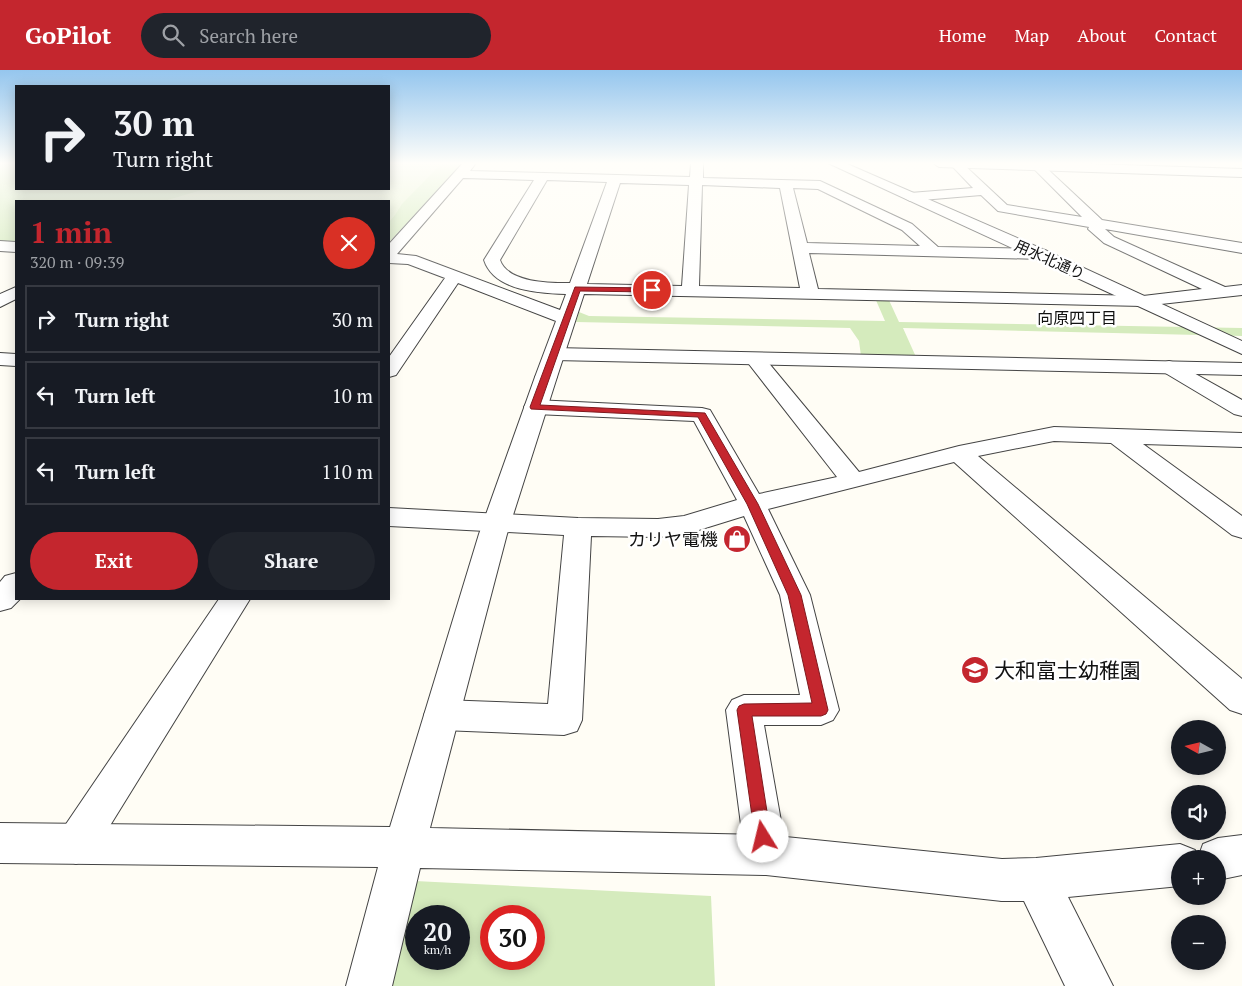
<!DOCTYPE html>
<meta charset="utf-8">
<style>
body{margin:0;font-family:"PT Serif","Noto Sans JP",serif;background:#20242c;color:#f1f3f6;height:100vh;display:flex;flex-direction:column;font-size:19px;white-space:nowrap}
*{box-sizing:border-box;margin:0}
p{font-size:16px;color:#9ea1a6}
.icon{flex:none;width:28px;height:28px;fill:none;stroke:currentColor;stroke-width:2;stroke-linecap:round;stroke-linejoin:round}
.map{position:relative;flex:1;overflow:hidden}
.sheet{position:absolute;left:15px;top:130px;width:375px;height:400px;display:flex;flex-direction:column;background:#171b24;border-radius:0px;box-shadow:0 2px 12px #0003}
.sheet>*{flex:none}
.top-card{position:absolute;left:15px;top:15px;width:375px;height:105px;border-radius:0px;box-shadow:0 2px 12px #0003;background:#171b24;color:#f1f3f6;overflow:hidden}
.needle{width:32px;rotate:278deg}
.tools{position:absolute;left:1171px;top:650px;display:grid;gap:10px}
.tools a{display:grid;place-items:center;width:55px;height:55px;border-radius:50%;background:#171b24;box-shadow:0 2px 12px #0003;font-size:25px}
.speed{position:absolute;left:405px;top:835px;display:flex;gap:10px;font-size:25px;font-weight:700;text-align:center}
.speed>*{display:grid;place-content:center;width:65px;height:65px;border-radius:50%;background:#171b24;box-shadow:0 2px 12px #0003;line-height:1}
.speed small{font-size:12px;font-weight:400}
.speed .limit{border:8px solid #d22;background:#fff;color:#111}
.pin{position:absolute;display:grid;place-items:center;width:42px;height:42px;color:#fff;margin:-21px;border:2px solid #fff;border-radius:50%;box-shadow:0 1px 5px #0007}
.me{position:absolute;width:55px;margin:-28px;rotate:351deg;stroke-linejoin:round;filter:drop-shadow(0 0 4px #0008)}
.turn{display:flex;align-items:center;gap:18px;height:105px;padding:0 15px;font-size:22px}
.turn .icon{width:65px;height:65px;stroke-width:2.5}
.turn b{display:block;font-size:35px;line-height:42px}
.round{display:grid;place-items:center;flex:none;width:52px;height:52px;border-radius:26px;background:#20242c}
.head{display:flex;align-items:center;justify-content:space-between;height:85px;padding:0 15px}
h1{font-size:30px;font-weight:800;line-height:38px;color:#c4262e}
.primary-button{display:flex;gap:10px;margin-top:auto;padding:10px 15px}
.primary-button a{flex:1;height:58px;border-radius:30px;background:#c4262e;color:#fff;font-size:20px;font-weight:800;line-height:58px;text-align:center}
.primary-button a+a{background:#20242c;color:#f1f3f6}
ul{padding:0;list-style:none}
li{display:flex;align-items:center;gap:15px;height:68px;margin:0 10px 8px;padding:0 5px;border:2px solid #363941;border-radius:0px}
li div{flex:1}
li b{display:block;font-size:19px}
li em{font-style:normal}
header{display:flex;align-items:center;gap:30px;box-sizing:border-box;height:70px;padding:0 25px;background:#c4262e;color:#fff}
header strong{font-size:24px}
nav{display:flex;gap:28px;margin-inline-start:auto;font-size:18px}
.search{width:350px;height:45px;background:#20242c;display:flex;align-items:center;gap:12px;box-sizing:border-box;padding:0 18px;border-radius:28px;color:#9ea1a6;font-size:19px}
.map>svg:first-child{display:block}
.green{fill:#d5ebbd;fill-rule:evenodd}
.pitch{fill:#e6f2cf}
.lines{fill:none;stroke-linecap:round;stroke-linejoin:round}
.minor-casing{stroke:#444;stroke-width:2}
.tertiary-casing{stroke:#444;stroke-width:2}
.minor{fill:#fff;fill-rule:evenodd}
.tertiary{fill:#fff;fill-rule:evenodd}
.route{fill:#c4262e;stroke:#7f191e}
.labels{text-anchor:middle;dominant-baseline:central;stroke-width:5;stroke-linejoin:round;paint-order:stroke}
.far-street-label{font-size:15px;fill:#111;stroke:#fff}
.far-neighbourhood-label{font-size:16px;fill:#111;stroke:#fff}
.poi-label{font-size:18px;fill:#111;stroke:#fff;text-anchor:end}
.near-poi-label{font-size:21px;fill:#111;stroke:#fff;text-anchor:start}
</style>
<header>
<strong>GoPilot</strong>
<div class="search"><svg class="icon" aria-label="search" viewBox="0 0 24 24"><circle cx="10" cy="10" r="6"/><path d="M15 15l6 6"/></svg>Search here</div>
<nav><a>Home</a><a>Map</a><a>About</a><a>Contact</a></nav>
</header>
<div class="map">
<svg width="1242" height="916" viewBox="0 0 1242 916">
<rect width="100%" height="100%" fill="#fffdf5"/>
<!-- green -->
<path class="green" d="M 0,93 L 16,93 L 16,119 L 389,119 L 389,93 L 463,93 L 389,172 L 389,131 L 16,131 L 16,174 L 0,174 Z
M 875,228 L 888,228 L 899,252 L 1242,258 L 1242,266 L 903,258 L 916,287 L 861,286 L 859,271 L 850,258 L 576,252 L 579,242 L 589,246 L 885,251 Z
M 415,811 L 711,826 L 715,916 L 389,916 ZM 416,846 L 459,846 L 459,889 L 416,889 ZM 491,846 L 534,846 L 534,889 L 491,889 Z"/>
<!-- pitch -->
<path class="pitch" d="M 389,93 L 436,93 L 440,95 L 402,134 L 395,145 L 389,152 L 389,131 L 164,131 L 205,119 L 389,119 Z"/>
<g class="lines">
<!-- minor casing -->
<g class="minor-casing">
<path id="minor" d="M 463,93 L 476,93 L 470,101 L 690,107 L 691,93 L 703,93 L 703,108 L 820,111 L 912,154 L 938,177 L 1041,179 L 1047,181 L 1049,184 L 1047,187 L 1041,189 L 809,183 L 818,219 L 1143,226 L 1202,219 L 1104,173 L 1088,159 L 1089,157 L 998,141 L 981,125 L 910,131 L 903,127 L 910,123 L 973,118 L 950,94 L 962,93 L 1007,135 L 1082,147 L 1031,96 L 1033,93 L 1041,93 L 1102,150 L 1242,173 L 1242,183 L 1105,159 L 1114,167 L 1225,217 L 1242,215 L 1242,225 L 1143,236 L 584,224 L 557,307 L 553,311 L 546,313 L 539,311 L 535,307 L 556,251 L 458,213 L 396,305 L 389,307 L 389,287 L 445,208 L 408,194 L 389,193 L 389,174 ZM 463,108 L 534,110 L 484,190 C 494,221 539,223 566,224 L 560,240 L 416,186 L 397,184 ZM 547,110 L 607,112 L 570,213 C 550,213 508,213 500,190 ZM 620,113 L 689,115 L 682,216 L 587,214 ZM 702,115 L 780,118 L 800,218 L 699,216 ZM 793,118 L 818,119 L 902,160 L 920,176 L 807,173 Z
M 0,171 L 16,172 L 16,182 L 0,181 Z
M 16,217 L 16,229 L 0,237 L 0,224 Z
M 0,283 L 16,284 L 16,296 L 0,295 Z
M 755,283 L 762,285 L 859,402 L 959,376 L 1054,357 L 1242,363 L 1242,377 L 1143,374 L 1242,446 L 1242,468 L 1232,465 L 1111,373 L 1054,371 L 978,386 L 1242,609 L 1242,644 L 1230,640 L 954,392 L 768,439 L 810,525 L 839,640 L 833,650 L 821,655 L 764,655 L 787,785 L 781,799 L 766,805 L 751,799 L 745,785 L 726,640 L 732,630 L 744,625 L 800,625 L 780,525 L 744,446 L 686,464 L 658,467 L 591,466 L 582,650 L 577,661 L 564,665 L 442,660 L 429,656 L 424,645 L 429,634 L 442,630 L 548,634 L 564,465 L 389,456 L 389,438 L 578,448 L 658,449 L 684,446 L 737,430 L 694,351 L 535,344 L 527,342 L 524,337 L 527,332 L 535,330 L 702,338 L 710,340 L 759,424 L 837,407 L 745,289 L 748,285 Z
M 1169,291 L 1176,293 L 1242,330 L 1242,346 L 1234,344 L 1162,301 L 1159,297 L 1162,293 Z
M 16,503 L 16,529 L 20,529 L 11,538 L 0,541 L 0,512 L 5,506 Z
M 219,529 L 250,529 L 90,788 L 76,794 L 62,788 L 56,774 L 62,760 Z
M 1242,765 L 1242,805 L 1218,810 L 1218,789 L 1180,789 L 1180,816 L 1068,827 L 1113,916 L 1065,916 L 1024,831 L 1002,831 L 987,825 L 981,810 L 987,795 L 1002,789 L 1036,788 L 1180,774 L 1195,780 L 1198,788 L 1203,774 L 1218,768 Z"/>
</g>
<!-- tertiary casing -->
<g class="tertiary-casing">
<path id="tertiary" d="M 828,93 L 845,93 L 1047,181 L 1242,271 L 1242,284 Z
M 933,93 L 1063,93 L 1242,99 L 1242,107 L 939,97 Z
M 554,278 L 1242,293 L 1242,305 L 554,290 L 547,288 L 544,284 L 547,280 Z
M 546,301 L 553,303 L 557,307 L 507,464 L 430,758 L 766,765 L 1002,789 L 1017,795 L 1023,810 L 1017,825 L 1002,831 L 766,805 L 420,798 L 392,916 L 346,916 L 378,797 L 0,793 L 0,753 L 390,757 L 479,464 L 535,307 L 539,303 Z"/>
</g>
<!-- minor -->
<use href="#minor" class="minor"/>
<!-- tertiary -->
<use href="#tertiary" class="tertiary"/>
</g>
<!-- sky -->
<linearGradient id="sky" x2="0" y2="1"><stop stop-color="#95c6ee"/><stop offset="0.42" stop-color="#fffefa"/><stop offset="1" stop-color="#fffefa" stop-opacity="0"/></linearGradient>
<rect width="1242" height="222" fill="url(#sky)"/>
<!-- route -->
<path class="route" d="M 575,217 L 652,218 L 656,220 L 652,222 L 580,221 L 540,335 L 705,343 L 758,434 L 801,525 L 828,640 L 826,644 L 821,646 L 752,646 L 771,767 L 769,773 L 763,775 L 757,773 L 755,767 L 737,640 L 739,636 L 744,634 L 812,633 L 788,525 L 747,434 L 698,347 L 531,339 L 530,337 Z"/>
<!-- icons -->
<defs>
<g id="shop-disc" transform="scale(1.4375)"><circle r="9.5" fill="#c4262e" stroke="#fff"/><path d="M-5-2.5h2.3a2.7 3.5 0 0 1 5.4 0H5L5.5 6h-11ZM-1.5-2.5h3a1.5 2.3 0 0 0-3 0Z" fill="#fff"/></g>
<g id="school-disc" transform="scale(1.4375)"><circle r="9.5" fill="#c4262e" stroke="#fff"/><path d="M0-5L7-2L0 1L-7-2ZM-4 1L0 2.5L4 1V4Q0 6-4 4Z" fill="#fff"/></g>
</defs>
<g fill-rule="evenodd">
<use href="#shop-disc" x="737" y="469"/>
<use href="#school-disc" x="975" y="600"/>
</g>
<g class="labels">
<!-- far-street labels -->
<g class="far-street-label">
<text transform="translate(1050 189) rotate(24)">用水北通り</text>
</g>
<!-- far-neighbourhood labels -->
<g class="far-neighbourhood-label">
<text x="1077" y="248">向原四丁目</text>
</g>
<!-- poi labels -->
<g class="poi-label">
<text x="718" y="469">カリヤ電機</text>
</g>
<!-- near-poi labels -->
<g class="near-poi-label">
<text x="994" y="600">大和富士幼稚園</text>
</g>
</g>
</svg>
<div class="tools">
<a><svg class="needle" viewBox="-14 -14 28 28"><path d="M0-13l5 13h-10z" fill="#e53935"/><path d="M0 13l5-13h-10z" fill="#9ea1a6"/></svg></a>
<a><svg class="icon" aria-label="sound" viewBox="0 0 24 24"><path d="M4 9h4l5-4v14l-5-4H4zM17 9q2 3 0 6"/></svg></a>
<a>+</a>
<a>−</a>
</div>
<div class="speed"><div>20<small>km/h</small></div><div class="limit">30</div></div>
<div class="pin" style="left:652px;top:220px;background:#d93025"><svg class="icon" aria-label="arrive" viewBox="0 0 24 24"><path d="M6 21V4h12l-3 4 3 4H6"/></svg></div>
<svg class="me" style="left:763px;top:767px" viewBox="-20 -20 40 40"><circle r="19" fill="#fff"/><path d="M0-13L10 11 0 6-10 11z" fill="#c4262e"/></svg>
<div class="top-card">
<div class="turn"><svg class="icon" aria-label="right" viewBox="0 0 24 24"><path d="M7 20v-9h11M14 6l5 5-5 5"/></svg><div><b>30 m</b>Turn right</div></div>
</div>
<section class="sheet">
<div class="head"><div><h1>1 min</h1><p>320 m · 09:39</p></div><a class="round" style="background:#d93025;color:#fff"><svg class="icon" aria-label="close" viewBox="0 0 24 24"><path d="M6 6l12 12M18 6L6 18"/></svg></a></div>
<ul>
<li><svg class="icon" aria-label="right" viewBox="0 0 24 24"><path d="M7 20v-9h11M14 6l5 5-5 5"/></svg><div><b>Turn right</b></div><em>30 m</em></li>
<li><svg class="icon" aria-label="left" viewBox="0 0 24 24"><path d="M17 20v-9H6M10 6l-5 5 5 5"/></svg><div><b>Turn left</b></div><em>10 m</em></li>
<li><svg class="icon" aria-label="left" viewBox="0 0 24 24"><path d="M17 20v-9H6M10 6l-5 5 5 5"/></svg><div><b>Turn left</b></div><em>110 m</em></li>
</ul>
<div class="primary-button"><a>Exit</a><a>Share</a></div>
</section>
</div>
